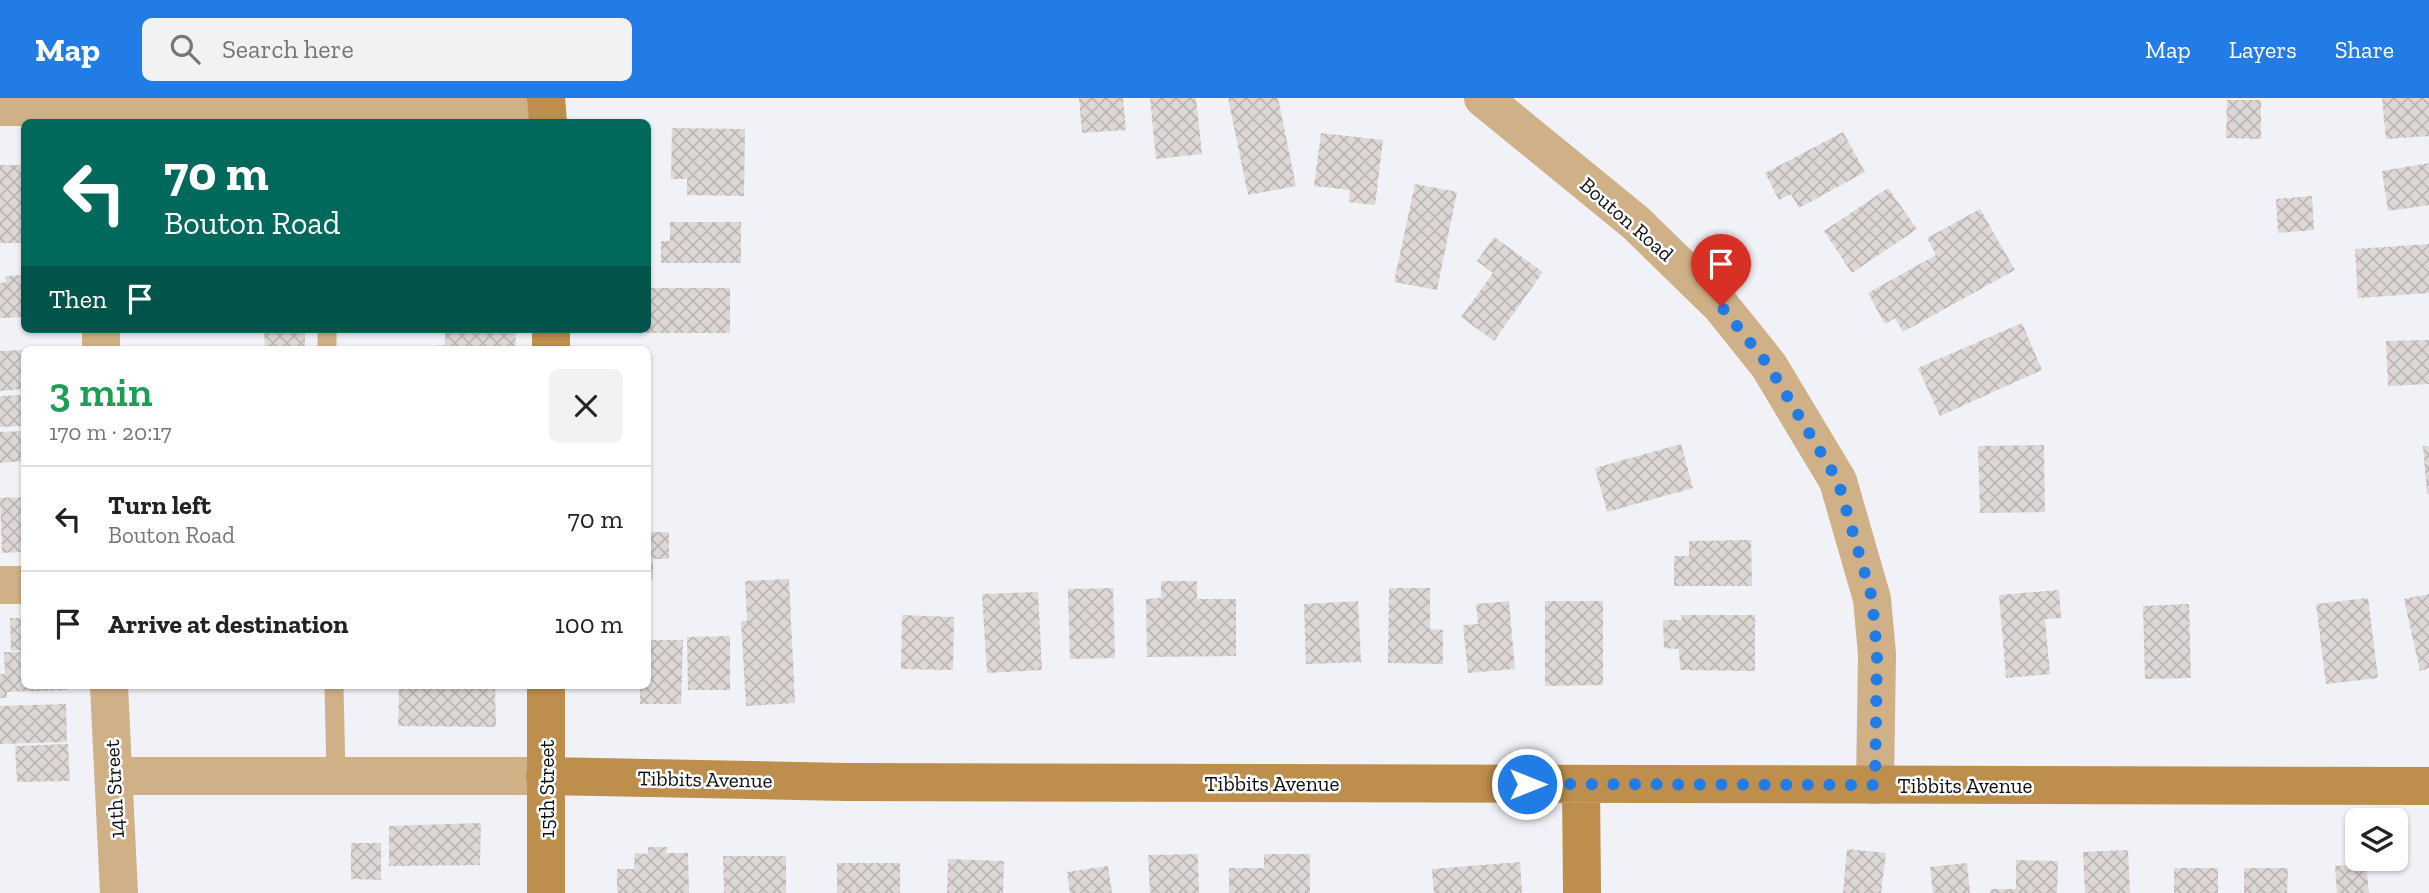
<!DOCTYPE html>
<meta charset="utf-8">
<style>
body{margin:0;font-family:"Zilla Slab",serif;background:#f2f2f2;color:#222;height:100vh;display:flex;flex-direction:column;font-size:26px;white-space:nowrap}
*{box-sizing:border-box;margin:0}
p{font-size:23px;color:#767676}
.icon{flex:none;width:38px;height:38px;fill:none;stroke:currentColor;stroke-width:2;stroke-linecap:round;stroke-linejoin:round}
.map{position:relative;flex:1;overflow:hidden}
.sheet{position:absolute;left:21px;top:248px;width:630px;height:343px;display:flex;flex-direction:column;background:#fff;border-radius:10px;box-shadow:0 2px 5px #0004}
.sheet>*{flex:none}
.hud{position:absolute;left:21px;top:21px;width:630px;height:214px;border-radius:10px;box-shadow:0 2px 5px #0004;background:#00695c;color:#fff;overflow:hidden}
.buttons{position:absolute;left:2345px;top:710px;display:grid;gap:14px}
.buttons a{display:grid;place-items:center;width:63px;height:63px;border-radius:10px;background:#fff;box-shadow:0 2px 5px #0004;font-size:35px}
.pin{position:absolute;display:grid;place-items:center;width:60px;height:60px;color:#fff;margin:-72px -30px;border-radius:50% 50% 50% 0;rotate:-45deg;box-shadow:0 0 7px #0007}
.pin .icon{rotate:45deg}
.me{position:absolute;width:77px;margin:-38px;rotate:90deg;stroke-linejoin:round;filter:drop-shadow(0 0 5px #0008)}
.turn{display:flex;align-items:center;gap:24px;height:147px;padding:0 28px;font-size:32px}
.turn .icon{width:91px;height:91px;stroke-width:2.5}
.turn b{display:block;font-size:49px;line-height:60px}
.then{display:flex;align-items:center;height:66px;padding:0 28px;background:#0003;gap:14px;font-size:26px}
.round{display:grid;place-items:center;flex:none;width:74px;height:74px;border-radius:10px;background:#f2f2f2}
.head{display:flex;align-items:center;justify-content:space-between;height:119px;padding:0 28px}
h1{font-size:42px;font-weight:600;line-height:52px;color:#1e9e55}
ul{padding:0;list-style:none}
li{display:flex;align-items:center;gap:21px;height:105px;padding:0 28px;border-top:2px solid #e0e0e0}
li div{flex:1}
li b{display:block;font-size:26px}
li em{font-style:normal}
header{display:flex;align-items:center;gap:42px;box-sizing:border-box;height:98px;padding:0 35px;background:#227ce5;color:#fff}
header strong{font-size:33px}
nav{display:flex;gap:38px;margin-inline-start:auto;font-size:24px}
.search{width:490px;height:63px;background:#f2f2f2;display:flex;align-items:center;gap:18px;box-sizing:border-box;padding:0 24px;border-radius:10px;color:#767676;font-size:26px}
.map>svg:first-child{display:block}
.building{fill:url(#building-cross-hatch)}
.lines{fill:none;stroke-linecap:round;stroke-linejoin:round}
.lane{stroke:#d0b086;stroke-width:19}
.street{stroke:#d0b086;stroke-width:38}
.secondary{stroke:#bd8e4c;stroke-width:38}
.route{stroke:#227ce5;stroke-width:12;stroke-dasharray:0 21.6}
.labels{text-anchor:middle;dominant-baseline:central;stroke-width:5;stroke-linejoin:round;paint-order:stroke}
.street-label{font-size:21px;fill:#0c0d0e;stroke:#fff}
</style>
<header>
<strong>Map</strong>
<div class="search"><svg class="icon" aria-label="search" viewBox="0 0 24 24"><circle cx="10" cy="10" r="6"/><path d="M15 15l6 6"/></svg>Search here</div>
<nav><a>Map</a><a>Layers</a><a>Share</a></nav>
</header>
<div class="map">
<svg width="2429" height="795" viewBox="0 0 2429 795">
<defs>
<pattern id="building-cross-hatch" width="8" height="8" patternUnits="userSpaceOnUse" patternTransform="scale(1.75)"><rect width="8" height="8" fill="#ddd7d5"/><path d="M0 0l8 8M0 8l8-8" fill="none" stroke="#bcb7b6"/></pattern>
</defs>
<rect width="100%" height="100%" fill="#f0f2f7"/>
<!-- building -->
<path class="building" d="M 1079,0 L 1123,0 L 1126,32 L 1082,35 Z
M 1150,0 L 1196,0 L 1202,56 L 1156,61 Z
M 1228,0 L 1278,0 L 1296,88 L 1248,97 Z
M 2382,0 L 2429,0 L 2429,38 L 2386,41 Z
M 2227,2 L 2261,2 L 2261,41 L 2226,40 Z
M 672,30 L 745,31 L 744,98 L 687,97 L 687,81 L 671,81 Z
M 1843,34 L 1865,74 L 1799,110 L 1791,96 L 1779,102 L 1765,75 Z
M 1321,35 L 1383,42 L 1375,107 L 1349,104 L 1350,92 L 1314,88 Z
M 2429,65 L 2429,107 L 2388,113 L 2382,73 Z
M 0,67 L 24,67 L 24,145 L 0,145 Z
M 1415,86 L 1457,94 L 1437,192 L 1394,184 Z
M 1888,90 L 1917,131 L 1852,175 L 1824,133 Z
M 2312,98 L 2314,132 L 2278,135 L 2276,101 Z
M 1980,111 L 2015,172 L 1903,234 L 1895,220 L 1885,226 L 1868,195 L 1936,157 L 1927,140 Z
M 670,124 L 741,124 L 741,165 L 661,165 L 661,143 L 670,143 Z
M 1494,139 L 1543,174 L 1494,243 L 1461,219 L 1493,175 L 1477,163 Z
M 2429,146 L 2429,195 L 2358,200 L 2355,151 Z
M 24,177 L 24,219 L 0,220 L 0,185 L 6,184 L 5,178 Z
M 648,190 L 730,190 L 730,235 L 646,235 Z
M 2022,225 L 2042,272 L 1940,318 L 1918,270 Z
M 264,231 L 305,231 L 305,252 L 265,252 Z
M 445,231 L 515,231 L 516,252 L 433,252 L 433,248 L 445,247 Z
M 2429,242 L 2429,286 L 2388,288 L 2386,243 Z
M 24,252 L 24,291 L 0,293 L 0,253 Z
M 24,297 L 24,328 L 0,329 L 0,298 Z
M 24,333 L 24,363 L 0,365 L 0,334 Z
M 1681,346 L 1693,390 L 1607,414 L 1595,370 Z
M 2044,347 L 2045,414 L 1980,415 L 1978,348 Z
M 2423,348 L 2429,348 L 2429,396 L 2427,396 Z
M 24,399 L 24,454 L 2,455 L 0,400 Z
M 648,414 L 650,414 L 650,434 L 669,434 L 669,461 L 653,461 L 653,481 L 648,481 Z
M 1751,442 L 1752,488 L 1674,488 L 1674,458 L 1689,458 L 1689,443 Z
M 789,481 L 795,605 L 746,608 L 741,523 L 747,523 L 745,483 Z
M 1161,483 L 1197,483 L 1197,501 L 1236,501 L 1236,558 L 1147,559 L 1146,501 L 1161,500 Z
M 1113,490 L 1115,560 L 1070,561 L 1068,491 Z
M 1389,490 L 1430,490 L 1430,531 L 1443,532 L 1443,566 L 1388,565 Z
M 2059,492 L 2061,520 L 2045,521 L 2050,576 L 2006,580 L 1999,497 Z
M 1038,494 L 1042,572 L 987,575 L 982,496 Z
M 2429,496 L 2429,570 L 2420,573 L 2404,501 Z
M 2368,500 L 2378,580 L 2326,586 L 2316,506 Z
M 1358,503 L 1361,564 L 1306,566 L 1304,506 Z
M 1509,503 L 1515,571 L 1468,575 L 1463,527 L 1478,526 L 1476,506 Z
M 1545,503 L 1603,503 L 1603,587 L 1545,588 Z
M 2189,506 L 2191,580 L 2145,581 L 2143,508 Z
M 902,517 L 954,519 L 953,572 L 901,571 Z
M 1681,517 L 1755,517 L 1755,573 L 1680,572 L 1679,551 L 1664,550 L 1663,522 L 1682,522 Z
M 10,520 L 24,520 L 24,552 L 11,553 Z
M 730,538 L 730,592 L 688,592 L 687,539 Z
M 648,542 L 683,542 L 681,606 L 640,606 L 640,588 L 648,588 Z
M 4,554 L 24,554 L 24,588 L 67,588 L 67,592 L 7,594 L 7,600 L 0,600 L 0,576 L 5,576 Z
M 399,588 L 495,588 L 496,629 L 398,628 Z
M 66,606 L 67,644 L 0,646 L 0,608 Z
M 68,646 L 70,683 L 17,684 L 15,648 Z
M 481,725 L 480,767 L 389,768 L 389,728 Z
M 351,745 L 381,745 L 381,782 L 351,781 Z
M 648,749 L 667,749 L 666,755 L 688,755 L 689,795 L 617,795 L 617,771 L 634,771 L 635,755 L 648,756 Z
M 1847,751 L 1886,755 L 1881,795 L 1843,795 Z
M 2128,752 L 2130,795 L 2085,795 L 2083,754 Z
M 1198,756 L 1199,795 L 1150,795 L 1148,757 Z
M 1264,756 L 1310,756 L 1310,795 L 1229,795 L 1229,770 L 1264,770 Z
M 723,758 L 786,758 L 786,795 L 724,795 Z
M 948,761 L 1004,763 L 1003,795 L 947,795 Z
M 2016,762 L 2058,763 L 2057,795 L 1990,795 L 1991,791 L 2016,791 Z
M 1520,764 L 1522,795 L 1434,795 L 1432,771 Z
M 837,765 L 900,765 L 900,795 L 837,795 Z
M 1967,765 L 1970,795 L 1933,795 L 1930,769 Z
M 2366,766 L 2369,795 L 2337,795 L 2335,768 Z
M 1108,768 L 1112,795 L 1070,795 L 1067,774 Z
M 2174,770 L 2218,770 L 2218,795 L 2174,795 Z
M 2244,770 L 2288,770 L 2287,795 L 2244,795 Z"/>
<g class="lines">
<!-- lane -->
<path class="lane" d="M 327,231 L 327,252
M 334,588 L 336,678"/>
<!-- street -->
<path class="street" d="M 1483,0 L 1636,125 L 1721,208 L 1769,268 L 1838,383 L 1872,501 L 1877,556 L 1875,687
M 0,9 L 547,12
M 101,231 L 101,252
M 0,487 L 24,487
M 109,588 L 119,795
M 114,678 L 545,678"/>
<!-- secondary -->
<path class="secondary" d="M 546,0 L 548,24
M 551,252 L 551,231
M 545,678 L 846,684 L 2429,688
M 1581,686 L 1582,795
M 546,795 L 546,588"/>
</g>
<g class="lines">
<!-- route -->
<path class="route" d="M 1527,686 L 1875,687 L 1877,556 L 1872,500 L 1838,383 L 1769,268 L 1721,208"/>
</g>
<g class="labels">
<!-- street labels -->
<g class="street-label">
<text transform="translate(1627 121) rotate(41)">Bouton Road</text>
<text transform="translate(705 681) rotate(1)">Tibbits Avenue</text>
<text x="1272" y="685">Tibbits Avenue</text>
<text x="1965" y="687">Tibbits Avenue</text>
<text transform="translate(114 691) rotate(-93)">14th Street</text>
<text transform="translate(546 691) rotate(-90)">15th Street</text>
</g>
</g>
</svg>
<div class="buttons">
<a><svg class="icon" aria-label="layers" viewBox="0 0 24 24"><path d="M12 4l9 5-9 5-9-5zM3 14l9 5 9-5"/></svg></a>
</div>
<div class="pin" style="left:1721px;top:208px;background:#d93025"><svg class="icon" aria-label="arrive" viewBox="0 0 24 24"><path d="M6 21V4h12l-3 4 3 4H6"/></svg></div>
<svg class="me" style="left:1527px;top:686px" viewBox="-20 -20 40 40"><circle r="17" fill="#227ce5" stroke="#fff" stroke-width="3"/><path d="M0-11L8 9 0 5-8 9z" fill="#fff"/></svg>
<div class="hud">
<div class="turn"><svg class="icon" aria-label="left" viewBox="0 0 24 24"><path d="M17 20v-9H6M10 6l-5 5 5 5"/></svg><div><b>70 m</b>Bouton Road</div></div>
<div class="then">Then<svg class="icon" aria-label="arrive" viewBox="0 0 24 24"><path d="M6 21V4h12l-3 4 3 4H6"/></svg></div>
</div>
<section class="sheet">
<div class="head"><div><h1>3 min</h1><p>170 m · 20:17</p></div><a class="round"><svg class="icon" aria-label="close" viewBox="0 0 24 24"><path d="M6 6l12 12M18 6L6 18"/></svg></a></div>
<ul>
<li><svg class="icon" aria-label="left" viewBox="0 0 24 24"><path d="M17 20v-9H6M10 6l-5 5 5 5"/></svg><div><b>Turn left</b><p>Bouton Road</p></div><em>70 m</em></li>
<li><svg class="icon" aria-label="arrive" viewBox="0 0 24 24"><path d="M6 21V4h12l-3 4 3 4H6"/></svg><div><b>Arrive at destination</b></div><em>100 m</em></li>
</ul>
</section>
</div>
